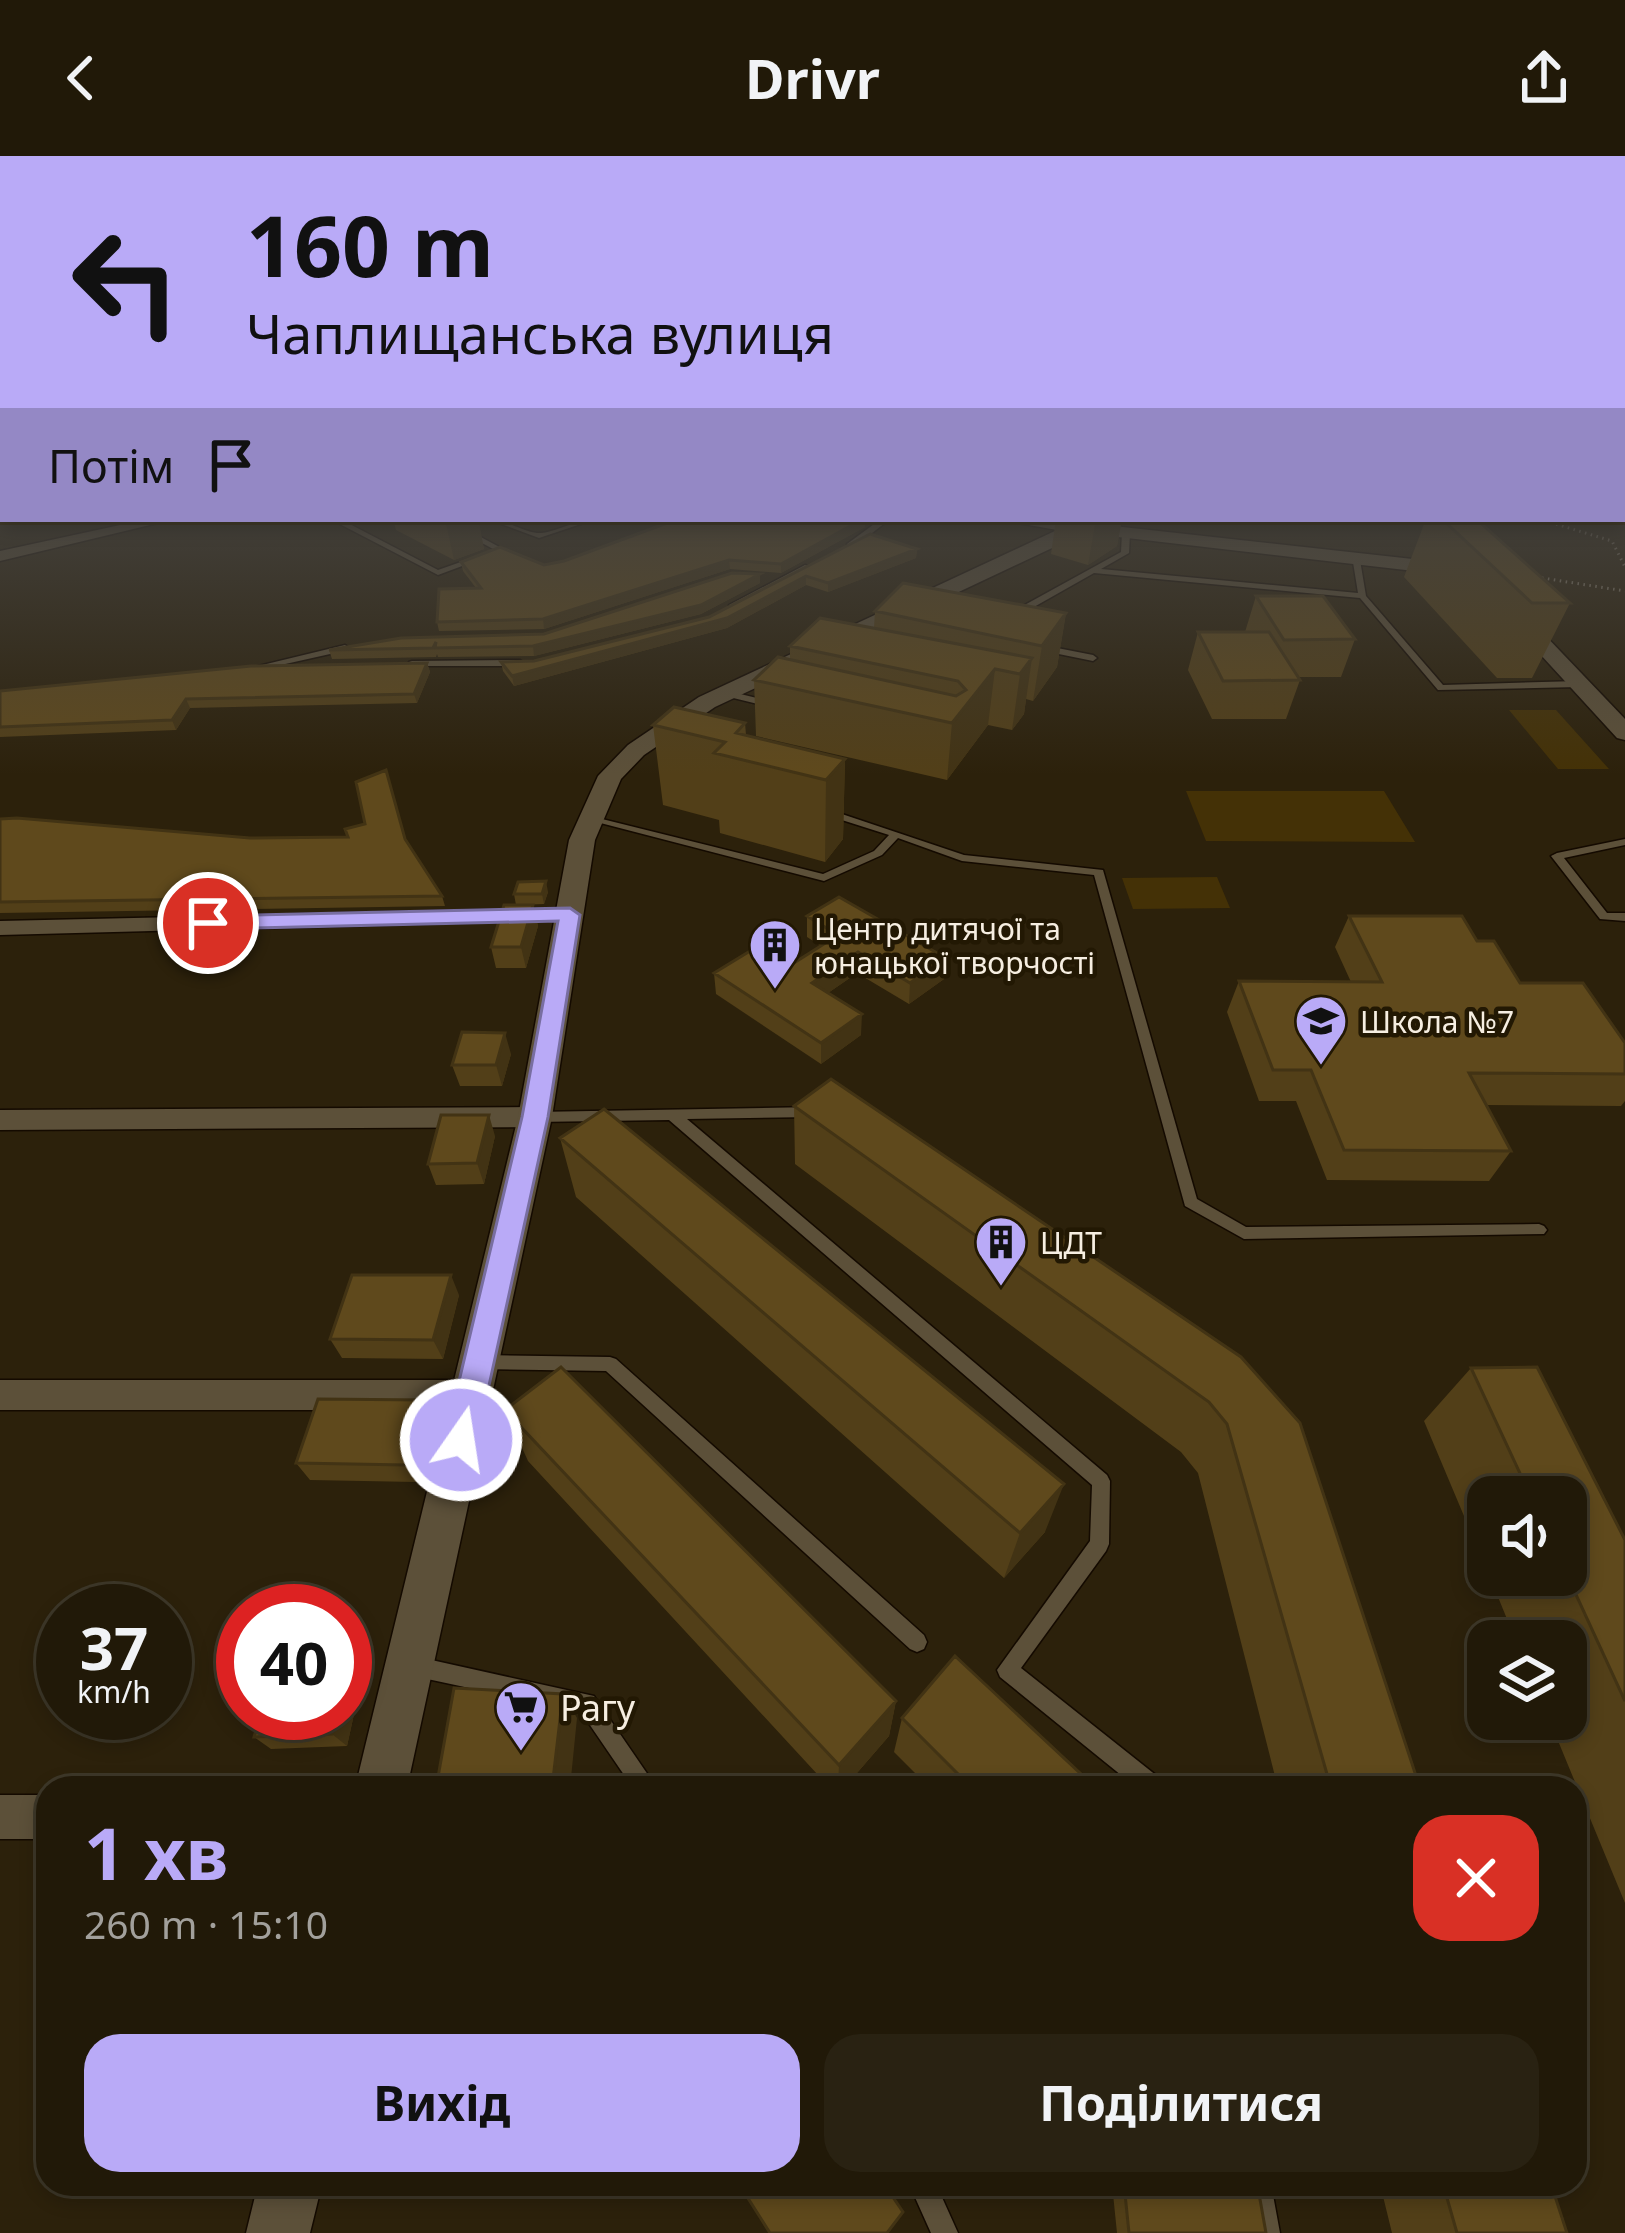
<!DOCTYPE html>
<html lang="uk">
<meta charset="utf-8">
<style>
body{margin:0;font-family:"Noto Sans",sans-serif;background:#292212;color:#f1f3f6;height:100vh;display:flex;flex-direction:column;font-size:45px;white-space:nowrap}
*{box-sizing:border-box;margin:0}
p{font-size:39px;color:#a2a09c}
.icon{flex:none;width:66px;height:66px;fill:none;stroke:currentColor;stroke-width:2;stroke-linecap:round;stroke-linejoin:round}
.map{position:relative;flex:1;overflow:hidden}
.drawer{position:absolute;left:36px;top:1620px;width:1551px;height:420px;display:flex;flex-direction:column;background:#211908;border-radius:36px;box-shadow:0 6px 18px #0003,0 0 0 3px #3e3829}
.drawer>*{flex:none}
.guide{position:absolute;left:0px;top:0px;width:1626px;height:366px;box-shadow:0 6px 18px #0003,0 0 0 3px #3e3829;background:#b9aaf7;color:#111;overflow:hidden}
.buttons{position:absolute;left:1467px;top:1320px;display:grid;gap:24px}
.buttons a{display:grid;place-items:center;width:120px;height:120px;border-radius:24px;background:#211908;box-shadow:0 6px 18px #0003,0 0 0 3px #3e3829;font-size:60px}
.speed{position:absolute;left:36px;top:1428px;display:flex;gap:24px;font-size:60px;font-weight:700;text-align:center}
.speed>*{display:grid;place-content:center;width:156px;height:156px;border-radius:50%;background:#211908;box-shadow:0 6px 18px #0003,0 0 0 3px #3e3829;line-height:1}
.speed small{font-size:30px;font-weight:400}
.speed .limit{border:18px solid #d22;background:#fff;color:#111}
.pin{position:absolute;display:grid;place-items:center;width:102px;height:102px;color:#fff;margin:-51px;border:6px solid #fff;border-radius:50%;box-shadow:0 3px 12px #0007}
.me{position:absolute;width:132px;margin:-66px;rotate:13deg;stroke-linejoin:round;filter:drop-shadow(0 0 9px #0008)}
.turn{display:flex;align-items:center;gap:42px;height:252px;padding:0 48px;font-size:54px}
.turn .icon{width:156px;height:156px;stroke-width:2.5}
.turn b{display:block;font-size:84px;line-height:102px}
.then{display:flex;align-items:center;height:114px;padding:0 48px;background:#0003;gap:24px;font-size:45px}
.round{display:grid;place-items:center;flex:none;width:126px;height:126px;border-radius:36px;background:#292212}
.overview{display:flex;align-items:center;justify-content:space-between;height:204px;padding:0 48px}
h1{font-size:72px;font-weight:700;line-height:90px;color:#b9aaf7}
.primary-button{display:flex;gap:24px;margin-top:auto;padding:24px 48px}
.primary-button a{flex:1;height:138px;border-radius:36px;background:#b9aaf7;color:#111;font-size:48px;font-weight:700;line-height:138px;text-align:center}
.primary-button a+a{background:#292212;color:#f1f3f6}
header{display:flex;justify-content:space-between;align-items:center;height:156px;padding:0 48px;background:#211908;font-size:54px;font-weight:700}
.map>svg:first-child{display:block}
.green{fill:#443106}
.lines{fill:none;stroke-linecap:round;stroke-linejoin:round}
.service-casing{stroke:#140a00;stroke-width:3}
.minor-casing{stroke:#140a00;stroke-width:3}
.tertiary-casing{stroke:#140a00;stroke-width:3}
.path{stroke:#8e8473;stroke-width:3;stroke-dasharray:1.5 4.5;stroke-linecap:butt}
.service{fill:#5c5039;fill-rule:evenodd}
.minor{fill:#5c5039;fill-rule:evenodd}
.tertiary{fill:#5c5039;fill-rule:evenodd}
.wall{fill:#523f18}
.shaded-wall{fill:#423314}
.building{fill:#5f491c;stroke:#423314;stroke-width:3}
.route{fill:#b9aaf7;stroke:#786ea1;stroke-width:3}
.labels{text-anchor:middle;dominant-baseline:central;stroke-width:9;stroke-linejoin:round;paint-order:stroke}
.poi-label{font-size:30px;fill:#f6eee1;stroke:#221803;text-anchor:start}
.near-poi-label{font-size:36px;fill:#f6eee1;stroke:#221803;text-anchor:start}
</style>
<header><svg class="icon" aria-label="back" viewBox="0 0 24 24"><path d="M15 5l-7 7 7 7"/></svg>Drivr<svg class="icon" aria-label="share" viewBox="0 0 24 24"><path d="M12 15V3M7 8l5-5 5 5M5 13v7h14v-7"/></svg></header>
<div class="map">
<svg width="1625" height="2077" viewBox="0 0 1625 2077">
<rect width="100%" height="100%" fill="#2c210b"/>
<!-- green -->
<path class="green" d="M 1509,554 L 1556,554 L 1609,613 L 1558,613 Z
M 1186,635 L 1384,635 L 1415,686 L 1206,685 Z
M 1217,721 L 1230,752 L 1133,753 L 1122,722 Z"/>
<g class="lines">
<!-- service casing -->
<g class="service-casing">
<path id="service" d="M 330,363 L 340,363 L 438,414 L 495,394 L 437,363 L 447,363 L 505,394 L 438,419 Z
M 488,363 C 506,363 520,375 537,377 C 554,378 576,363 596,363 L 539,382 Z
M 881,363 L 890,363 L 853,392 L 847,392 L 847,388 Z
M 1126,375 L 1130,377 L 1129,397 L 1101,413 L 1358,437 L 1352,400 L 1359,398 L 1366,440 L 1443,529 L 1579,525 L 1584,528 L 1579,531 L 1438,534 L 1360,442 L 1094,417 L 1018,460 L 1012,460 L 1012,456 L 1121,396 L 1122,377 Z
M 805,409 L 812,411 L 736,451 L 729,449 Z
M 345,489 L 349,492 L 348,494 L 254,515 L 250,512 Z
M 1042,489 L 1093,499 L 1097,502 L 1093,505 L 1039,494 L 1039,490 Z
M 412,505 L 520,504 L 524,507 L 520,510 L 409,510 L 409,506 Z
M 724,534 L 777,547 L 779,549 L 774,552 L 721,539 L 719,537 Z
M 827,653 L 964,699 L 1103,714 L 1197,1043 L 1246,1071 L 1539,1068 L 1544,1070 L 1547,1074 L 1544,1078 L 1244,1083 L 1185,1050 L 1094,719 L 962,705 L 898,682 L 882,699 L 824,725 L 585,663 L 590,660 L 823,718 L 874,695 L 889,679 L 823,658 L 823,654 Z
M 1625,683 L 1625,689 L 1564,702 L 1607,757 L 1625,757 L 1625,765 L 1600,763 L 1551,700 L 1557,697 Z
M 814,951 L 821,956 L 814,961 L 687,963 L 1107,1319 L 1110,1325 L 1109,1388 L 1106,1395 L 1021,1512 L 1162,1624 L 1165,1632 L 1137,1632 L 1000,1521 L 997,1514 L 1090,1385 L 1092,1329 L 669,964 L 535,966 L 528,961 L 535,956 Z
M 481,1199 L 610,1201 L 616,1203 L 924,1479 L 927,1486 L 924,1493 L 917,1496 L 910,1493 L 606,1215 L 481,1213 L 475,1211 L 473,1206 L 475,1201 Z
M 418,1501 L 594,1540 L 657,1632 L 633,1632 L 581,1556 L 418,1521 L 411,1518 L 408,1511 L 411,1504 Z
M 909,2028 L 936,2028 L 958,2077 L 931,2077 Z
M 1245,2028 L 1271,2028 L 1280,2077 L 1254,2077 Z"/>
</g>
<!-- minor casing -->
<g class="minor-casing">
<path id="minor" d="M 3,336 L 3,344 L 0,345 L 0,337 Z
M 148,363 L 175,363 L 0,405 L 0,395 Z
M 570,752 L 578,754 L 578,764 L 0,779 L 0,765 Z
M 535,951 L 549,961 L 535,971 L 0,974 L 0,954 Z
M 0,1224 L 471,1224 L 483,1228 L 488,1239 L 483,1250 L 471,1254 L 0,1254 Z
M 0,1639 L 48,1639 L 48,1683 L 0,1683 Z"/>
</g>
<!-- tertiary casing -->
<g class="tertiary-casing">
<path id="tertiary" d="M 994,363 L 1050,363 L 1458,408 L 1467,414 L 1458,420 L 1075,376 L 1067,385 L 715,551 L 644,599 L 621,623 L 595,684 L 552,961 L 407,1632 L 355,1632 L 518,961 L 569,684 L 598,620 L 628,589 L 699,541 L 1057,374 Z
M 1507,454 L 1521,454 L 1625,563 L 1625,584 L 1617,582 L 1507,462 Z
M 258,2028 L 322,2028 L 310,2077 L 246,2077 Z"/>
</g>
<!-- path -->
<path class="path" d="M 1539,363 L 1612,385 L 1625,411
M 1536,421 L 1625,435"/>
<!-- service -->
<use href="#service" class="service"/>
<!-- minor -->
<use href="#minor" class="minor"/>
<!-- tertiary -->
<use href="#tertiary" class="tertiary"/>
</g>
<!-- wall -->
<path class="wall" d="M 393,363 L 478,363 L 484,393 L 454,404 L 396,374 Z
M 678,363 L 865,363 L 865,371 L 781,417 L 730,413 L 544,473 L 439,475 L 437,466 L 476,432 L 463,415 L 461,406 L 544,409 L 564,405 Z
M 1056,363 L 1122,363 L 1117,390 L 1088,409 L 1051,398 Z
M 1426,363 L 1476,363 L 1570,447 L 1532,522 L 1497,522 L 1404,421 Z
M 870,378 L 917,393 L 916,402 L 828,436 L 806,429 L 727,472 L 514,530 L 503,515 L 501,506 L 534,505 L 709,461 Z
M 760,418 L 760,427 L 701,458 L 534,500 L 438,501 L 437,498 L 436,501 L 332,503 L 329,494 L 544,478 Z
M 1256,440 L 1355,483 L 1341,521 L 1298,521 L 1300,524 L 1286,563 L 1212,563 L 1188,514 L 1198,476 L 1245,476 Z
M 875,455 L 1066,457 L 1057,511 L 1033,545 L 1026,543 L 1024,558 L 1012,574 L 988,569 L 947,624 L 756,580 L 754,524 L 790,504 L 790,490 L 874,472 Z
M 427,507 L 430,516 L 417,547 L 190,552 L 176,574 L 0,581 L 0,535 Z
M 745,567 L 746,579 L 845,603 L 843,683 L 825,706 L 720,677 L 719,664 L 663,649 L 653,569 Z
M 0,663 L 250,682 L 406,684 L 442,740 L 445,750 L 0,757 Z
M 548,736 L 544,748 L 516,749 L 514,738 Z
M 533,749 L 538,770 L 526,812 L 496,812 L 491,791 Z
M 807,760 L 944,823 L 909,848 L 857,817 L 828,837 L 861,879 L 821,908 L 716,838 L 714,817 L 786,812 L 821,790 L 807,781 Z
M 1349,760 L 1477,785 L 1520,827 L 1625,887 L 1625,945 L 1621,950 L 1486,949 L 1511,995 L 1489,1025 L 1327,1024 L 1296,945 L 1259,945 L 1227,856 L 1239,825 L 1351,826 L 1335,791 Z
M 511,898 L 502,930 L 460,930 L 452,909 Z
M 794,950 L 1241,1201 L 1420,1632 L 1278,1632 L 1198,1317 L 1181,1296 L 795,1008 Z
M 495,980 L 484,1028 L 436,1029 L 428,1008 Z
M 560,982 L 1045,1376 L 1004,1422 L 576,1041 Z
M 459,1139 L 443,1203 L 342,1202 L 330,1183 Z
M 1471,1212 L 1625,1384 L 1625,1747 L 1549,1563 L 1566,1563 L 1566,1485 L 1516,1485 L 1489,1419 L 1566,1419 L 1566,1341 L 1488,1341 L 1488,1417 L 1424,1265 Z
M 505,1254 L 896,1545 L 889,1580 L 844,1632 L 830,1632 L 528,1305 Z
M 434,1263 L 416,1326 L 310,1324 L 296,1307 Z
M 351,1499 L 364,1513 L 347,1590 L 271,1593 L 254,1581 Z
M 902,1562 L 1096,1632 L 930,1632 L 894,1596 Z
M 1112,2028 L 1262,2028 L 1258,2032 L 1266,2077 L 1117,2077 Z
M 1380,2028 L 1551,2028 L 1567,2077 L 1392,2077 Z"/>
<!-- shaded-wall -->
<path class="shaded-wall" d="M 445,363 L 478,363 L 484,393 L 454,404 Z
M 863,363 L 865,363 L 865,371 L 781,417 L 781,408 Z
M 1096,363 L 1122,363 L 1117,390 L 1088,409 Z
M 917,393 L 916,402 L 828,436 L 828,427 Z
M 729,404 L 730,413 L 544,473 L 543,463 Z
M 760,418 L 760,427 L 701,458 L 534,500 L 533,490 Z
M 806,420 L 806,429 L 727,472 L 514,530 L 512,520 L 727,462 Z
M 1066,457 L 1057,511 L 1033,545 L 1042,490 Z
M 1032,502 L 1024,558 L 1012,574 L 1020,518 Z
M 427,507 L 430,516 L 417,547 L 414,538 Z
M 995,513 L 988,569 L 947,624 L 952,567 Z
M 186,543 L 190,552 L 176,574 L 172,564 Z
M 845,603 L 843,683 L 825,706 L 826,624 Z
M 546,725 L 548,736 L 544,748 L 542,738 Z
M 533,749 L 538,770 L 526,812 L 521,791 Z
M 858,796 L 857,817 L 812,848 L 812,827 Z
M 946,802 L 944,823 L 909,848 L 910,827 Z
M 862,858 L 861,879 L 821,908 L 821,887 Z
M 505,877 L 511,898 L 502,930 L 496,909 Z
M 489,959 L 495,980 L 484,1028 L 477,1007 Z
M 451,1119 L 459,1139 L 443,1203 L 433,1184 Z
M 424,1244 L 434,1263 L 416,1326 L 406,1309 Z
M 1064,1328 L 1045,1376 L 1004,1422 L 1020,1377 Z
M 351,1499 L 364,1513 L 347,1590 L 332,1578 L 337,1557 L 345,1557 L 345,1524 Z
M 563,1538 L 577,1562 L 570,1632 L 552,1632 Z
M 896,1545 L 889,1580 L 844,1632 L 838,1632 L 839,1609 Z"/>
<!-- building -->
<path class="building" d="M 678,363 L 863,363 L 781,408 L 729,404 L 543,463 L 437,466 L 439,433 L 481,432 L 461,406 L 500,391 L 544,409 L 564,405 Z
M 1442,363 L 1476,363 L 1570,447 L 1532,447 Z
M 870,378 L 917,393 L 828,427 L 806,420 L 727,462 L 512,520 L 501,506 L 534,505 L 709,461 Z
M 732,417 L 760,418 L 701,449 L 533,490 L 435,492 L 436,486 L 433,492 L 329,494 L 401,482 L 544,478 Z
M 903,427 L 1066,457 L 1042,490 L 875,455 Z
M 1256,440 L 1323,440 L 1355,483 L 1284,484 Z
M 820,462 L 1032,502 L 1020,518 L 995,513 L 952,567 L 754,524 L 778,501 L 956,540 L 966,534 L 958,525 L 790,490 Z
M 1198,476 L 1269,476 L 1300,524 L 1223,525 Z
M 427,507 L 414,538 L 186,543 L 172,564 L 0,571 L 0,535 L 251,510 Z
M 674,551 L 745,567 L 736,577 L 845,603 L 826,624 L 714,597 L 725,586 L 653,569 Z
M 386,614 L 405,683 L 442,740 L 0,746 L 0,663 L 17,662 L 250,682 L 348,681 L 345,673 L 365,668 L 356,626 Z
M 546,725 L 542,738 L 514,738 L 518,726 Z
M 839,741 L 946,802 L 910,827 L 858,796 L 812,827 L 862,858 L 821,887 L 714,817 L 755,792 L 786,812 L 838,779 L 807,760 Z
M 504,749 L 533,749 L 521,791 L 491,791 Z
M 1349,760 L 1462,760 L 1477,785 L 1494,785 L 1520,827 L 1583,827 L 1625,887 L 1625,918 L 1469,917 L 1511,995 L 1344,994 L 1311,914 L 1273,914 L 1239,825 L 1382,826 Z
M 462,876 L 505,877 L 496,909 L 452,909 Z
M 831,923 L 1241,1201 L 1300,1267 L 1420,1632 L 1331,1632 L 1227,1268 L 1209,1246 L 794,950 Z
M 604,953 L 1064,1328 L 1020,1377 L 560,982 Z
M 441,959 L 489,959 L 477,1007 L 428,1008 Z
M 352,1119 L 451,1119 L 433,1184 L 330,1183 Z
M 561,1211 L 896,1545 L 839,1609 L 505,1254 Z
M 1537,1211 L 1625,1384 L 1625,1545 L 1566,1417 L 1566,1341 L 1531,1341 L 1471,1212 Z
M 318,1243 L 424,1244 L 406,1309 L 296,1307 Z
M 351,1499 L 345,1524 L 345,1500 Z
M 955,1500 L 1096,1632 L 972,1632 L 902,1562 Z
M 454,1532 L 563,1538 L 552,1632 L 436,1632 Z
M 261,1557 L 337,1557 L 332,1578 L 254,1581 Z
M 739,2028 L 884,2028 L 903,2056 L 887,2077 L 770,2077 Z
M 1124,2028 L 1262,2028 L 1258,2032 L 1266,2077 L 1129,2077 Z
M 1443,2028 L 1551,2028 L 1567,2077 L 1457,2077 Z"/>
<!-- sky -->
<linearGradient id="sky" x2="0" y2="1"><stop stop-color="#181206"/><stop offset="0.53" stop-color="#45433f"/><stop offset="1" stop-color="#45433f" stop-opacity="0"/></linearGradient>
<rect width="1625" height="619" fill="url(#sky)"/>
<!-- route -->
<path class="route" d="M 570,752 L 580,759 L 548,961 L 477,1284 L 472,1294 L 461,1299 L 449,1294 L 445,1284 L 522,961 L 558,765 L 208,773 L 197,767 L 208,760 Z"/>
<!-- icons -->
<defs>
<g id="building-pin" transform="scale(2.7)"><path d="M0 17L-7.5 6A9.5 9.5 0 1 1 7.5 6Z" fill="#b9aaf7" stroke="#221803"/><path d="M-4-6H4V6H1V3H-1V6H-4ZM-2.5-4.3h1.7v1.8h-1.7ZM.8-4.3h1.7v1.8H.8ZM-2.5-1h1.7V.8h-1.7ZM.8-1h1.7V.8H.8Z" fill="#111"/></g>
<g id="school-pin" transform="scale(2.7)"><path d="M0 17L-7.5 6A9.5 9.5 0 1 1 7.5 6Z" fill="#b9aaf7" stroke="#221803"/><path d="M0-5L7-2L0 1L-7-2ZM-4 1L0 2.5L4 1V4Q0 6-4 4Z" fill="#111"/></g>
<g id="supermarket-pin" transform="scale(2.7)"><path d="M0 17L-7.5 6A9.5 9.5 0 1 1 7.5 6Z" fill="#b9aaf7" stroke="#221803"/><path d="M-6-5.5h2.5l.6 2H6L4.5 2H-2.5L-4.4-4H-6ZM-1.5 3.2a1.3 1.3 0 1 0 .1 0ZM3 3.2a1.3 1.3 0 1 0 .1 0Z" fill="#111"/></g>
</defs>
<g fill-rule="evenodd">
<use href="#building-pin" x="775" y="789"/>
<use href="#school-pin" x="1321" y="865"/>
<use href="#building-pin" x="1001" y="1086"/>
<use href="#supermarket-pin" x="521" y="1551"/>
</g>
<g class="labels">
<!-- poi labels -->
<g class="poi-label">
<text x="814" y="772">Центр дитячої та<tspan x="814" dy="34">юнацької творчості</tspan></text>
<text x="1360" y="865">Школа №7</text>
<text x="1040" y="1086">ЦДТ</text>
</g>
<!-- near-poi labels -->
<g class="near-poi-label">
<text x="560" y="1551">Рагу</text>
</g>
</g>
</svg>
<div class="buttons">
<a><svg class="icon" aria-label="sound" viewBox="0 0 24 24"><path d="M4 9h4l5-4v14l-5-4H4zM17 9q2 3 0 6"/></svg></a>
<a><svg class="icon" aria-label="layers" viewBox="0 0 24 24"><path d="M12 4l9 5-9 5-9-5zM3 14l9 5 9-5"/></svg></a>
</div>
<div class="speed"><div>37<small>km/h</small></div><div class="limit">40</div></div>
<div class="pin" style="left:208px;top:767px;background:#d93025"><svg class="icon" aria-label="arrive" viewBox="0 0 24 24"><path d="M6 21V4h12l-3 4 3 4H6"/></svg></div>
<svg class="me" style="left:461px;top:1284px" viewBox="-20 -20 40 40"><circle r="17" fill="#b9aaf7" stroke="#fff" stroke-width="3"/><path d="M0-11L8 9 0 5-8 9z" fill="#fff"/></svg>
<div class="guide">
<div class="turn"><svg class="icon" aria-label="left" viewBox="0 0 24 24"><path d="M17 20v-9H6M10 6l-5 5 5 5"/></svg><div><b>160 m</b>Чаплищанська вулиця</div></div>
<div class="then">Потім<svg class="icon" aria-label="arrive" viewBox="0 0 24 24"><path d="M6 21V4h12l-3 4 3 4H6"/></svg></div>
</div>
<section class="drawer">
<div class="overview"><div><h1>1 хв</h1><p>260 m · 15:10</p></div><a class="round" style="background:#d93025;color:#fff"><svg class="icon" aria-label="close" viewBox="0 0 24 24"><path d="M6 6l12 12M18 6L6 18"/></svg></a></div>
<div class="primary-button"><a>Вихід</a><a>Поділитися</a></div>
</section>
</div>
